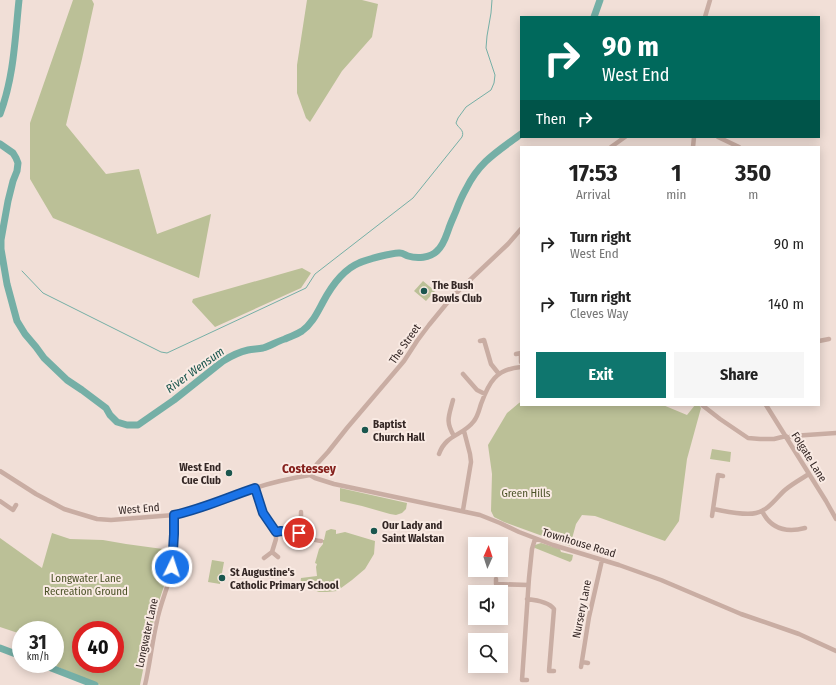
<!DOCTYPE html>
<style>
body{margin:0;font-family:"Fira Sans Condensed",sans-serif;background:#f6f6f6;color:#222;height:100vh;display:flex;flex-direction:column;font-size:15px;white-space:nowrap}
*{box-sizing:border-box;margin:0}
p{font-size:13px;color:#767676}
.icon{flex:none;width:22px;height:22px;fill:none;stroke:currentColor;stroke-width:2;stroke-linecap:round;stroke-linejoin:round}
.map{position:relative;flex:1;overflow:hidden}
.details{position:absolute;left:520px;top:146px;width:300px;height:260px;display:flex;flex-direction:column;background:#fff;border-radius:0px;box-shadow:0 2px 10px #0003}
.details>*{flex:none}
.guide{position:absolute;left:520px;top:16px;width:300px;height:122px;border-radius:0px;box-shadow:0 2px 10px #0003;background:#00695c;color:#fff;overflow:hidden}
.needle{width:26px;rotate:3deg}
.controls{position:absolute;left:468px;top:537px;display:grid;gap:8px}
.controls a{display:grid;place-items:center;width:40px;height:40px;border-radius:0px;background:#fff;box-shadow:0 2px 10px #0003;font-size:20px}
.speed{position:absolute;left:12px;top:621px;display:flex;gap:8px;font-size:20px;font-weight:700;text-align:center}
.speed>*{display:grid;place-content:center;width:52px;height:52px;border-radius:50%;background:#fff;box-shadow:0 2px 10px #0003;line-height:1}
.speed small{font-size:10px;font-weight:400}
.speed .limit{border:6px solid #d22;background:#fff;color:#111}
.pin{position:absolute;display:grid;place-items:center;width:34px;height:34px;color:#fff;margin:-17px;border:2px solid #fff;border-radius:50%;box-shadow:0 1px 4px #0007}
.me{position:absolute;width:44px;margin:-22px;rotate:4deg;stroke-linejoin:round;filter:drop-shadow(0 0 3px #0008)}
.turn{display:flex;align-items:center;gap:14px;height:84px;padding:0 16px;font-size:18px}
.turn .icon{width:52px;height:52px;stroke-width:2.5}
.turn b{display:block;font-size:28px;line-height:34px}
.then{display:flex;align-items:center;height:38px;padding:0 16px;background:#0003;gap:8px;font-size:15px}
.eta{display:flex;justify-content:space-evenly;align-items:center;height:68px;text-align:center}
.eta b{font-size:24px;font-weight:700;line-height:28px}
.primary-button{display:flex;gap:8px;margin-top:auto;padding:8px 16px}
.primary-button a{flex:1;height:46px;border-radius:0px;background:#0f766e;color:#fff;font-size:16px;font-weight:700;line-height:46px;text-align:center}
.primary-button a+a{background:#f6f6f6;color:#222}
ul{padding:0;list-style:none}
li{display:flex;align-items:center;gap:12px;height:60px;padding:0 16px}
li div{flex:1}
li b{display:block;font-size:15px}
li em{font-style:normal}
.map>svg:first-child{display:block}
.green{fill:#bbc097;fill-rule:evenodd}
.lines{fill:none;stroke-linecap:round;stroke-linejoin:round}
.stream{stroke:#75afa6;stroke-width:1}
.river{stroke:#75afa6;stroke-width:7}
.minor{stroke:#c9ada3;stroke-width:4.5}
.route-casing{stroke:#114b97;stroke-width:10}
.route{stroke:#1a73e8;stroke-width:7}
.poi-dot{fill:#1a564e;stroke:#f9eae3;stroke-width:1.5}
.labels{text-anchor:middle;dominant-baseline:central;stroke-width:4;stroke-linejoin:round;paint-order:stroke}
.poi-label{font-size:11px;font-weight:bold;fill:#342725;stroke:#f9eae3;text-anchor:start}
.street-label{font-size:11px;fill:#342725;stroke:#f9eae3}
.park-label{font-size:11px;fill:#4c5328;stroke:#f9eae3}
.water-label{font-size:12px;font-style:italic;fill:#1a564e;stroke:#f9eae3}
.quarter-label{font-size:13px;font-weight:bold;fill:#85201c;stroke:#f9eae3}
</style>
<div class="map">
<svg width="836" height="685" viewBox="0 0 836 685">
<rect width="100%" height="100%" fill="#f1dfd7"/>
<!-- green -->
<path class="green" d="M 73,0 L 92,0 L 94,4 L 82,59 L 66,125 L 106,174 L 139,169 L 157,234 L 211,214 L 199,278 L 53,218 L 30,179 L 30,123 Z
M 307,0 L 362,0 L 378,4 L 372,37 L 342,71 L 310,122 L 306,118 L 297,93 L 297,65 Z
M 302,268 L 311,273 L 301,288 L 215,327 L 192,302 L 193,299 Z
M 423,281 L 435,291 L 426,301 L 414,291 Z
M 521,402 L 521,405 L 663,405 L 687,415 L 695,405 L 699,405 L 701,408 L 687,459 L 679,521 L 665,541 L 595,516 L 582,515 L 576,524 L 570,546 L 504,522 L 494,517 L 491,511 L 492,474 L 488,445 L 507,413 L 519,403 Z
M 712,449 L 731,452 L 730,462 L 710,459 Z
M 340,488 L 407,503 L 406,509 L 402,513 L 396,515 L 390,514 L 362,506 L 340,501 Z
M 331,529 L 336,530 L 336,534 L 345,532 L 375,541 L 374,554 L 365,569 L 352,580 L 337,591 L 327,592 L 319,592 L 300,585 L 301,578 L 317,576 L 316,567 L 317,564 L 315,563 L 319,549 L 323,544 L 323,540 L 324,540 L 326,531 Z
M 52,533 L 70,539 L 103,540 L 126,544 L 170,550 L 165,583 L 157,607 L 149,640 L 140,685 L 100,685 L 51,664 L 55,664 L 55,630 L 21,630 L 21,634 L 0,627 L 0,538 L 42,568 ZM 81,630 L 115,630 L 115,664 L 81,664 Z
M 541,543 L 560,549 L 561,552 L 573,555 L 572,560 L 570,562 L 535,548 L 534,547 L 535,545 Z
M 212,560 L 224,562 L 220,584 L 208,582 Z"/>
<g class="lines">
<!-- stream -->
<path class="stream" d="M 22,271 L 43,293 L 161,352 L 167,353 L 306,288 L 315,274 L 413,198 L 462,137 C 465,130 458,128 456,123 L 458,118 L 466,107 L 491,90 L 494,83 L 495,75 L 486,48 L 487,36 L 491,13 L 492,0"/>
<!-- river -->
<path class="river" d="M 594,17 L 600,0
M 0,114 C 14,77 15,38 19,0
M 0,144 L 13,153 L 16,158 L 18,163 L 17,171 L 13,181 L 8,201 L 1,240 L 1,249 L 7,284 L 14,310 L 17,321 L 25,334 L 36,347 L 44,358 L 67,380 L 82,390 L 106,408 L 110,415 L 117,422 L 127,425 L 138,425 L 174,400 L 223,361 C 231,356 239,352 248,350 C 253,349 258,349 263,348 C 270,346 278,341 285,339 C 291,336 296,335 302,331 C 312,324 317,313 323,302 C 331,287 342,270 359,263 C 365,260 394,252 400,253 C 403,253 405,255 408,256 C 417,259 430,258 437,251 C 444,245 446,236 449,228 C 451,222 454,216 456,211 C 459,203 462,196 466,189 C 480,161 497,152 521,134
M 0,648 L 21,656
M 41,664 L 95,685"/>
<!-- minor -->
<path class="minor" d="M 705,17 L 710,0
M 718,137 L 739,147
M 611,147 L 625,137
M 693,147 L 694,137
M 480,341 L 484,340 L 491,364 L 499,374
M 819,341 L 829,339
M 516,354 L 521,353 L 521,362
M 463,374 L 477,390 L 485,394
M 453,400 C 449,416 445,421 454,436
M 702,405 L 720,419 L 748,438 L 760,439 L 774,439 L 786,436
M 766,405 L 826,501 L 836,519
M 787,438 L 792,436 L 836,433
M 439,454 C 446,434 463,436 474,421 C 478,416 479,410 481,404 C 489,382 496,369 521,367
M 0,471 L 36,494 L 64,509 L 97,519 L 111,520 L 174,515 C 196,510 217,501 238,494 C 261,485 286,479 310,475
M 310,475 L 315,478 L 334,484 L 480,515 L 500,523 L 519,532 L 553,545 L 619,565 L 661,580 L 741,614 L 799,634 L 836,651
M 310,475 L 317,464 L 328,452 L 347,428 L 404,361 L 417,341 L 429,325 L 452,297 L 508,244 L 521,229
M 255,488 L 263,513 L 272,525 L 276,532 L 276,539 L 272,552 L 264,558
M 0,501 L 13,510 L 16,505
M 713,509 C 725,511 744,516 756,513 C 769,510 776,498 785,490 C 792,484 801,479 809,474
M 463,510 L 471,462 L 470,454 L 464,431
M 762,511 C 771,529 786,533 805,528
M 712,516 L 718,475 L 723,476
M 276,532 C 283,531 292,531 299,533 C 308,536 312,541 321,541
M 299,533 L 301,523 L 301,512
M 272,552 L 278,557
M 496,579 L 496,584 L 528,585
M 527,599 C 536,600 549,602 554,609 L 549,671 L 554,671
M 582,662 L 588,663
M 581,667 L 589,617 L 602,560
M 527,680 L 522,680 L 529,578 L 532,549 L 535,539
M 145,685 C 150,664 152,642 157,621 C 160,605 167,590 171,573 C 175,555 175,534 174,515"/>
</g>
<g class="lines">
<!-- route casing -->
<g class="route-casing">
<path id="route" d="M 172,567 L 174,534 L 174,515 C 202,509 228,497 255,488 L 263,513 L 276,532 L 281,531 L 299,533"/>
</g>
<!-- route -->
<use href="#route" class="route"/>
</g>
<!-- markers -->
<g class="poi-dot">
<circle cx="424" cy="291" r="4"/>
<circle cx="365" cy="430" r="4"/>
<circle cx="229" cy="473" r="4"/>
<circle cx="374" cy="531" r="4"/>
<circle cx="222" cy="578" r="4"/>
</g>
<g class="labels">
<!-- poi labels -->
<g class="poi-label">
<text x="432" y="285">The Bush<tspan x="432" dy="13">Bowls Club</tspan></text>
<text x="373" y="424">Baptist<tspan x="373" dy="13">Church Hall</tspan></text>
<text x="221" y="467" text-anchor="end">West End<tspan x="221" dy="13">Cue Club</tspan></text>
<text x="382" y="525">Our Lady and<tspan x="382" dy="13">Saint Walstan</tspan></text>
<text x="230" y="572">St Augustine's<tspan x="230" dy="13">Catholic Primary School</tspan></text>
</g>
<!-- street labels -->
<g class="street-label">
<text transform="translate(405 344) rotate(-55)">The Street</text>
<text transform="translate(809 457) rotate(58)">Folgate Lane</text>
<text transform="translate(139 509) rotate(-5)">West End</text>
<text transform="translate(579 543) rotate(17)">Townhouse Road</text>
<text transform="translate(582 609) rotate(-79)">Nursery Lane</text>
<text transform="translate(147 633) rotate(-78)">Longwater Lane</text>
</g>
<!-- park labels -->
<g class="park-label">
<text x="526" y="493">Green Hills</text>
<text x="86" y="578">Longwater Lane<tspan x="86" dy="13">Recreation Ground</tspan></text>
</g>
<!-- water labels -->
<g class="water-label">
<text transform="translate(195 370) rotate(-36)">River Wensum</text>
</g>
<!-- quarter labels -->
<g class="quarter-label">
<text x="309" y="468">Costessey</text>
</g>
</g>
</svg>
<div class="controls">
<a><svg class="needle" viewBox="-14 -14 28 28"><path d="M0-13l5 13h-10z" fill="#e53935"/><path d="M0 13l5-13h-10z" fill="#767676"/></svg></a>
<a><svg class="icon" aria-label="sound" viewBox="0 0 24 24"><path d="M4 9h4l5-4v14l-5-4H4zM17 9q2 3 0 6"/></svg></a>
<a><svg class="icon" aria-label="search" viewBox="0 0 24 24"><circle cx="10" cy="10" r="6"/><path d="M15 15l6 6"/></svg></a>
</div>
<div class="speed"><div>31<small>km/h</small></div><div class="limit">40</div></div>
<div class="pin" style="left:299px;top:533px;background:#d93025"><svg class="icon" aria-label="arrive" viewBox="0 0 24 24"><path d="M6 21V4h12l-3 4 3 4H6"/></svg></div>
<svg class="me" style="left:172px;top:567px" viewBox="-20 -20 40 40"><circle r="17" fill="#1a73e8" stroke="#fff" stroke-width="3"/><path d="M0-11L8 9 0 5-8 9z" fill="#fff"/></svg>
<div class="guide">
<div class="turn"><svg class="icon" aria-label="right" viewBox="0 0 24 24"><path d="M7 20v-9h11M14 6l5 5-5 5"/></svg><div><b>90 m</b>West End</div></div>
<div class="then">Then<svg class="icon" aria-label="right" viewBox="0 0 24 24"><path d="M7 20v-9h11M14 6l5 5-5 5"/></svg></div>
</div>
<section class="details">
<div class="eta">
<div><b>17:53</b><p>Arrival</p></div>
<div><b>1</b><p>min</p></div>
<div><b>350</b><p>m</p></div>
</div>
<ul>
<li><svg class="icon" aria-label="right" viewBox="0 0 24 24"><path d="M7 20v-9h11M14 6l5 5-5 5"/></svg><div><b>Turn right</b><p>West End</p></div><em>90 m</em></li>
<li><svg class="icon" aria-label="right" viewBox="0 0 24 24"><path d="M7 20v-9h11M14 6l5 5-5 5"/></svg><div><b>Turn right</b><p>Cleves Way</p></div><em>140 m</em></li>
</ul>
<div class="primary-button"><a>Exit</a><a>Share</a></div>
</section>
</div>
